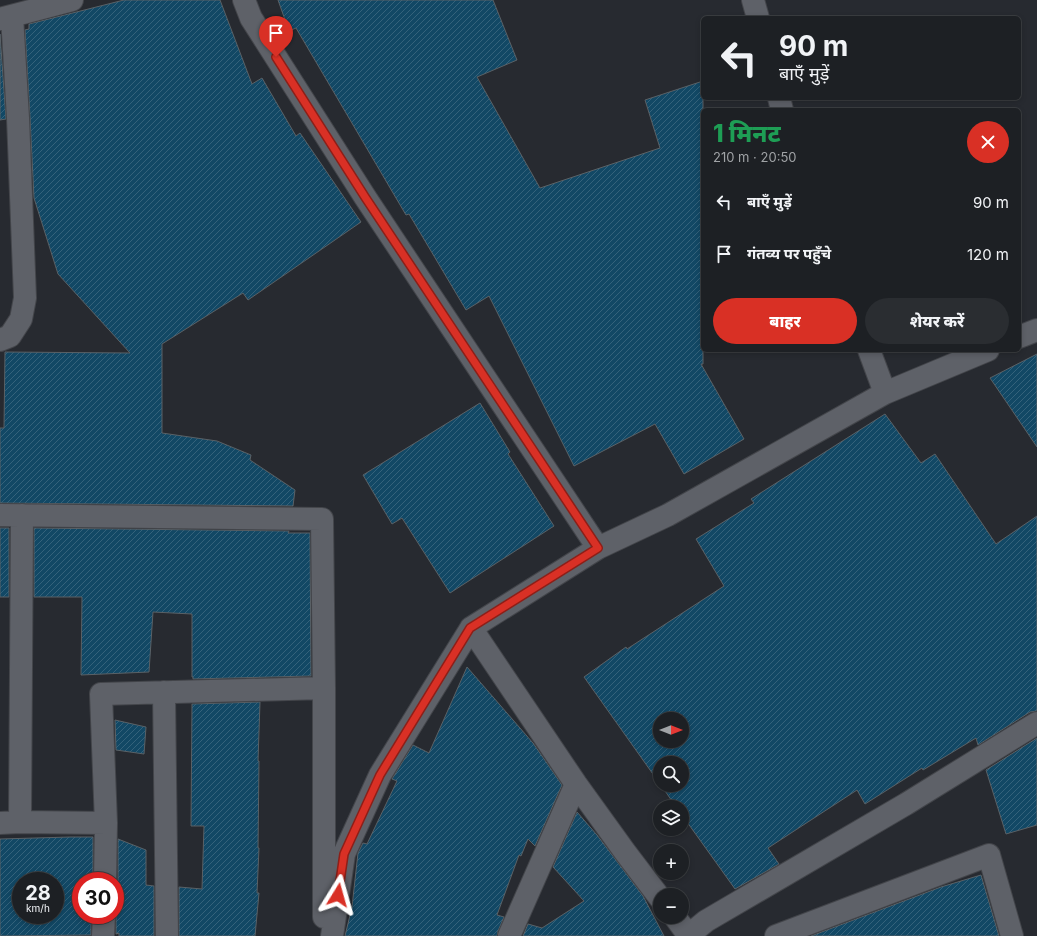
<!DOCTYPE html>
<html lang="hi">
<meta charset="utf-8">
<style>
body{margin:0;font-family:Inter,"Noto Sans Devanagari",sans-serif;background:#2a2d31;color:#f1f3f6;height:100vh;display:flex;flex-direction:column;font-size:15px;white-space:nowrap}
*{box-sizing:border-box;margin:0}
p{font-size:13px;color:#a0a3a6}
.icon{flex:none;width:22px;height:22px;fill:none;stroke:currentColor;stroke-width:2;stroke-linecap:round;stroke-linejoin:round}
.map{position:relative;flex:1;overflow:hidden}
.sheet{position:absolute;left:701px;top:108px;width:320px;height:244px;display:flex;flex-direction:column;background:#1d2024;border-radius:6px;box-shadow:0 2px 6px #0003,0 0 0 1px #3b3e41}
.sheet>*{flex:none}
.hud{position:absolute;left:701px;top:16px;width:320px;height:84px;border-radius:6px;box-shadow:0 2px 6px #0003,0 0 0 1px #3b3e41;background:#1d2024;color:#f1f3f6;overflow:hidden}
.needle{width:26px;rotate:90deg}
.controls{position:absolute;left:653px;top:712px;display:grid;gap:8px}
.controls a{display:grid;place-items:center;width:36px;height:36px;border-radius:50%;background:#1d2024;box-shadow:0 2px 6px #0003,0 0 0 1px #3b3e41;font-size:20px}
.speed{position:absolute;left:12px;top:872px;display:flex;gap:8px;font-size:20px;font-weight:700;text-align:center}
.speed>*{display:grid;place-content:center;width:52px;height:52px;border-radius:50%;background:#1d2024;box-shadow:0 2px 6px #0003,0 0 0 1px #3b3e41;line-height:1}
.speed small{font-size:10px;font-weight:400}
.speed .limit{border:6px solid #d22;background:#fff;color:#111}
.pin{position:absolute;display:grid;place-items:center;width:34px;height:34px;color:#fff;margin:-41px -17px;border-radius:50% 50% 50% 0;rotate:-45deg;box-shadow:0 0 4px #0007}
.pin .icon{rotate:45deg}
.me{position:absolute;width:44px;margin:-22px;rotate:8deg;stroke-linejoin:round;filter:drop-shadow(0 0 3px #0008)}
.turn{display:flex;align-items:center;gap:14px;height:84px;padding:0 12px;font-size:18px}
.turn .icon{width:52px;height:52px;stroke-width:2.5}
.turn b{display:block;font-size:28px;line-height:34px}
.round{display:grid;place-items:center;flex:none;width:42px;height:42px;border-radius:21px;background:#2a2d31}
.summary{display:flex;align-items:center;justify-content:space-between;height:68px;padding:0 12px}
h1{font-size:24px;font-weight:800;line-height:30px;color:#1e9e55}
.button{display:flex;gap:8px;margin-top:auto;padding:8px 12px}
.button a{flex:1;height:46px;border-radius:24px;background:#d93025;color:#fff;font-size:16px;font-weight:800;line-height:46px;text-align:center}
.button a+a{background:#2a2d31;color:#f1f3f6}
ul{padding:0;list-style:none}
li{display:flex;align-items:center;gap:12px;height:52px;padding:0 12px}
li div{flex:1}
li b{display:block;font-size:15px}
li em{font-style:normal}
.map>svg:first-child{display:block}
.building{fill:url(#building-hatch);stroke:#5a6166;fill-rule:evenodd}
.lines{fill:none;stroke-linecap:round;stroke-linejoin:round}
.minor-casing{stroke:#43454a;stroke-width:24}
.minor{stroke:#5e6168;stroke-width:22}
.route-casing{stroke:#8d1f18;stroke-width:10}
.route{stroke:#d93025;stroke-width:7}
</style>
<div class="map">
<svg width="1037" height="936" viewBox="0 0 1037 936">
<defs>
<pattern id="building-hatch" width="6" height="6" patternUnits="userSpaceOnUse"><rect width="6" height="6" fill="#124865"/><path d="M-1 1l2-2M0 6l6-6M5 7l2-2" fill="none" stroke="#34627b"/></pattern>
</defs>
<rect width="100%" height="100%" fill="#272a30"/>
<!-- building -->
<path class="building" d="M 124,0 L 220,0 L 252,84 L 262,78 L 296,136 L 300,133 L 361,222 L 248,300 L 243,293 L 162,344 L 162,433 L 217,441 L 251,455 L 250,460 L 295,490 L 293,506 L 0,503 L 0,428 L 4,428 L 5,352 L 130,353 L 58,274 L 34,198 L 30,117 L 25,30 L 29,29 L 29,24 Z
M 278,0 L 493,0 L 517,60 L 477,77 L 540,188 L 660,148 L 645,100 L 703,81 L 703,364 L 701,364 L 744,439 L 684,474 L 655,424 L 574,466 L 489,296 L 466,310 L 409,214 L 406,215 L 296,28 L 289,31 Z
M 0,34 L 6,119 L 0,120 Z
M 1037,354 L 1037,447 L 990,378 Z
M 480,403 L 510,452 L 508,454 L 554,526 L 450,593 L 402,518 L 392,524 L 363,475 Z
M 885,414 L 921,463 L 935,454 L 996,544 L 1037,516 L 1037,711 L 1030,712 L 978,745 L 976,738 L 923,770 L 922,768 L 865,804 L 857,790 L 768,848 L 779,864 L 735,889 L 682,815 L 682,807 L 676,807 L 661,785 L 682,785 L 682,763 L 660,763 L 660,784 L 584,677 L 626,647 L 627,649 L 724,586 L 696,539 L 754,503 L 751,499 ZM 660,719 L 682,719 L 682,741 L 660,741 Z
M 0,528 L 9,528 L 9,597 L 0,597 Z
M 34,528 L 289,531 L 288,533 L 310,533 L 311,676 L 193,679 L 193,677 L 192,677 L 192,614 L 153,612 L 149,672 L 81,675 L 82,597 L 34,597 Z
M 467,667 L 533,743 L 562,785 L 535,846 L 528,839 L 521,856 L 519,855 L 497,915 L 504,917 L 498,931 L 497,936 L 345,936 L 352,907 L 358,853 L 363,843 L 367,844 L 397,781 L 392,779 L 413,745 L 429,753 Z
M 260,702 L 258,761 L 259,761 L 258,848 L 259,848 L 257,893 L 259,893 L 255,936 L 179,936 L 179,887 L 202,889 L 204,826 L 191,826 L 192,704 Z
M 115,720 L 146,727 L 144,754 L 116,750 Z
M 1037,738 L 1037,825 L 1006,834 L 986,770 Z
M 577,812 L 597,835 L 643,896 L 664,936 L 523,936 L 528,924 L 542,928 L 584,901 L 553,867 Z
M 70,837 L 93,837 L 93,881 L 81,881 L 81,915 L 91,915 L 91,935 L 0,936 L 0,839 ZM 21,881 L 55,881 L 55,915 L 21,915 Z
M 118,839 L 146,850 L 146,885 L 154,886 L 154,936 L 119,936 L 119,933 L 116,934 L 116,916 L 115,909 L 115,888 L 118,881 Z
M 981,875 L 999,936 L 811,936 L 941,887 Z"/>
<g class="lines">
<!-- minor casing -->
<g class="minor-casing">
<path id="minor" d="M 244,0 L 251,18 L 365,197 L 598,548
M 753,0 L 758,18
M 0,19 L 72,0
M 779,98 L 782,110
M 1019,337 L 1037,330
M 0,340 L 10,336 L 21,319 L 25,298 L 18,118 L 12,16
M 869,350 L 885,393
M 0,515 L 322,519 L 324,688 L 324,917
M 471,628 L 576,784 L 625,852 L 660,898
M 164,692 L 167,936
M 20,822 L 22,515
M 0,823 L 20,822 L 106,823
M 105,881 L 106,823 L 101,694 L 324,688
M 675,917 L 689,936
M 689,935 L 706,921 L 906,804 L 1037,723
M 103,936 L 104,915
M 332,936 L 344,854 L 380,775 L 471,628 L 598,548 L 668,515 L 885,393 L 988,350
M 509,936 L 576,784
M 776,936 L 989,855 L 1012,936"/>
</g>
<!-- minor -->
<use href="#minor" class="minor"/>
</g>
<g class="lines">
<!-- route casing -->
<g class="route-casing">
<path id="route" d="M 276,57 L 365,197 L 598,548 L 470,628 L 380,775 L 344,854 L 338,895"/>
</g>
<!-- route -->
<use href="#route" class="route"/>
</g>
</svg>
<div class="controls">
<a><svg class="needle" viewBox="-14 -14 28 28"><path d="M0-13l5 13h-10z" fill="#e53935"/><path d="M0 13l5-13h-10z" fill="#a0a3a6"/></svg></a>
<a><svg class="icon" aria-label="search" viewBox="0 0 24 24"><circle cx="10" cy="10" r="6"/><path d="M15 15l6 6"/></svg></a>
<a><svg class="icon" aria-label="layers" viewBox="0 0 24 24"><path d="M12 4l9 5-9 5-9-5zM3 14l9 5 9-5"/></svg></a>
<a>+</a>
<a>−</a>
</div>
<div class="speed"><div>28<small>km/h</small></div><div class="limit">30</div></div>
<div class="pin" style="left:276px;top:57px;background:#d93025"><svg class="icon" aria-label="arrive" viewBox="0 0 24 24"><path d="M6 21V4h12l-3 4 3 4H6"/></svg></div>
<svg class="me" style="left:338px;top:895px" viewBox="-20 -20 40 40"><path d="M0-17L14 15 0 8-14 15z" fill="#d93025" stroke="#fff" stroke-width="4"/></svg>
<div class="hud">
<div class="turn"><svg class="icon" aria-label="left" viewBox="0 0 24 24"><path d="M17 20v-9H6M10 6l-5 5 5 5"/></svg><div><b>90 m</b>बाएँ मुड़ें</div></div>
</div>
<section class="sheet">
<div class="summary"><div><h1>1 मिनट</h1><p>210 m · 20:50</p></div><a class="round" style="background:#d93025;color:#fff"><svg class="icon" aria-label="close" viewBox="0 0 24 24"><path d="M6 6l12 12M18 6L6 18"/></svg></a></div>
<ul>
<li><svg class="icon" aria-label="left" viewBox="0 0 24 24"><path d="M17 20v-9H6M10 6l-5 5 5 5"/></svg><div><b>बाएँ मुड़ें</b></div><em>90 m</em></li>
<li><svg class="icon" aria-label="arrive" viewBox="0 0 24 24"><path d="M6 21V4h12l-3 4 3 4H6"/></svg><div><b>गंतव्य पर पहुँचे</b></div><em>120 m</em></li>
</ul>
<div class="button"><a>बाहर</a><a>शेयर करें</a></div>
</section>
</div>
